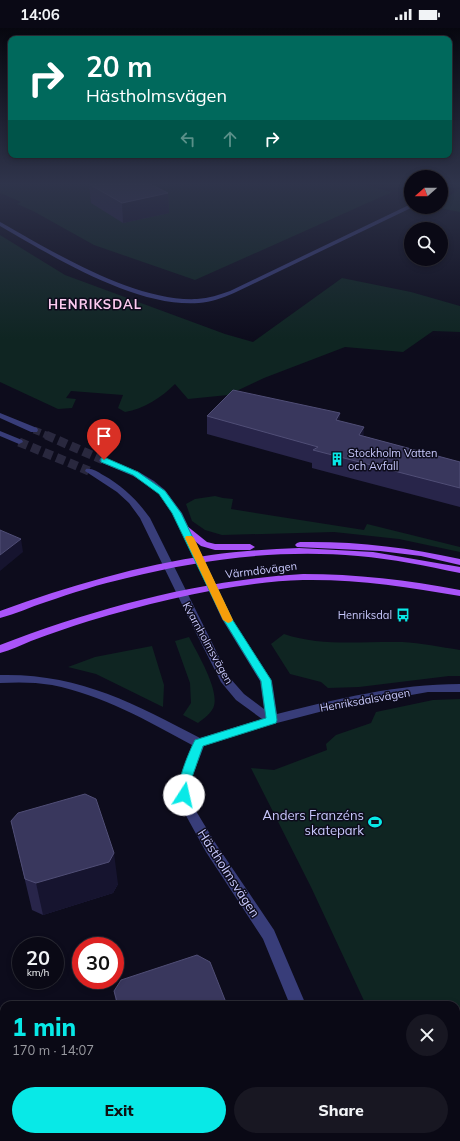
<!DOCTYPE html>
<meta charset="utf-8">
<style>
body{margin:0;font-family:Mulish,sans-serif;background:#181722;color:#f1f3f6;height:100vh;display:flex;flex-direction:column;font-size:15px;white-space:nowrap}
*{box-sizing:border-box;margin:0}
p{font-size:13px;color:#999aa0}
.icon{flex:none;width:22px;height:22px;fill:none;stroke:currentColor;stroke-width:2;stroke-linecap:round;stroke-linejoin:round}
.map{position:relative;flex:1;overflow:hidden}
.sheet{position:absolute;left:0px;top:973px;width:460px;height:140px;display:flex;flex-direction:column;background:#0a0915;border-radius:12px 12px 0 0;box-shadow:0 2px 6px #0003,0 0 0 1px #2a2a34}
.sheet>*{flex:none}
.banner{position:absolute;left:8px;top:8px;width:444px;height:122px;border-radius:8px;box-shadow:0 2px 6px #0003,0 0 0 1px #2a2a34;background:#00695c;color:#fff;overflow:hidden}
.needle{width:26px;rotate:249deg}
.controls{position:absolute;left:404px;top:142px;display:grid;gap:8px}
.controls a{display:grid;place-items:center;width:44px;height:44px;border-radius:50%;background:#0a0915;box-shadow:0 2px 6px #0003,0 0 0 1px #2a2a34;font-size:20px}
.speed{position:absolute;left:12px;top:909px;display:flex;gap:8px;font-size:20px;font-weight:700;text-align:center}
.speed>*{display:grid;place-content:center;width:52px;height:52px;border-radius:50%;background:#0a0915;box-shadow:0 2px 6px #0003,0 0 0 1px #2a2a34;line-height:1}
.speed small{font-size:10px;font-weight:400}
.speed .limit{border:6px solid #d22;background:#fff;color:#111}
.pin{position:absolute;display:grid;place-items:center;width:34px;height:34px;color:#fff;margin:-41px -17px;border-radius:50% 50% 50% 0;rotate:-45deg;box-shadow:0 0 4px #0007}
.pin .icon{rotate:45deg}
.me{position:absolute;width:44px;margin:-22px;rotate:10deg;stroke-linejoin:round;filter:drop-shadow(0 0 3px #0008)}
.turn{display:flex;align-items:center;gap:14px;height:84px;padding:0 12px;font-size:18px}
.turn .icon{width:52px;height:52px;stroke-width:2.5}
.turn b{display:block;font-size:28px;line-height:34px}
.lanes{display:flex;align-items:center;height:38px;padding:0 12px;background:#0003;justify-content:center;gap:20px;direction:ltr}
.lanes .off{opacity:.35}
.round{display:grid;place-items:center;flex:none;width:42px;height:42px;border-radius:21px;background:#181722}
.overview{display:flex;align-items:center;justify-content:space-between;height:68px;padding:0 12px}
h1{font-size:24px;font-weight:800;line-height:30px;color:#08e9e7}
.primary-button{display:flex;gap:8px;margin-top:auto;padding:8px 12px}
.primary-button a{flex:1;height:46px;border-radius:24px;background:#08e9e7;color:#111;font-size:16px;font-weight:800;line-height:46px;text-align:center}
.primary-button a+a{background:#181722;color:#f1f3f6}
.status{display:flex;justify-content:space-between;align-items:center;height:28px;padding:0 20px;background:#0a0915;direction:ltr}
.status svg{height:11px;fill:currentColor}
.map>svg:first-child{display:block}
.green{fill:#0f2522}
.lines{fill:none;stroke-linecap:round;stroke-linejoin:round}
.minor-tunnel-far1{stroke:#29283e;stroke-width:7;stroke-dasharray:7 3.5;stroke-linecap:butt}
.minor-tunnel{stroke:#29283e;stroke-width:9;stroke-dasharray:9 4.5;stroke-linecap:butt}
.minor{fill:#383d79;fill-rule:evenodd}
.major{fill:#a954f9;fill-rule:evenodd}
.wall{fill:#28254a}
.shaded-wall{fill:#16142f}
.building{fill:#39375d;stroke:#504e76}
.route{fill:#08e9e7;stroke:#059796}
.slow{fill:#f59e0b}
.labels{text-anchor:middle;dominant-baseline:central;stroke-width:3;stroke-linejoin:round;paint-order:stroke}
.poi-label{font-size:11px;fill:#c9c9fd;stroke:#0d0c1c;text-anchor:start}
.street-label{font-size:11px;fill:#c9c9fd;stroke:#0d0c1c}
.far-district-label{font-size:13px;font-weight:bold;letter-spacing:1px;fill:#fdcbf0;stroke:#0d0c1c}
.near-poi-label{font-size:13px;fill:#c9c9fd;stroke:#0d0c1c;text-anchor:end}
.near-street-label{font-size:13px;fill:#c9c9fd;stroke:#0d0c1c}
</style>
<div class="status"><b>14:06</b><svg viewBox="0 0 49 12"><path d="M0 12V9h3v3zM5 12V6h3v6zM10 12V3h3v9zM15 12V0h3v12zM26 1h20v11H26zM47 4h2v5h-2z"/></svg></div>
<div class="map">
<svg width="460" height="1113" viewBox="0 0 460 1113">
<rect width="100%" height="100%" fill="#0d0c1c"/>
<!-- green -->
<path class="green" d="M 0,155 L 355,155 L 392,164 L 195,252 L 94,217 L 33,183 L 17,176 L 21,174 L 0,165 Z
M 454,155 L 460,155 L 460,184 L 433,179 L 441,179 L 441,174 L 460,160 Z
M 0,207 L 65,247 L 225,306 L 253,314 L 342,250 L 411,264 L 460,278 L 460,304 L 433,303 L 403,324 L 345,319 L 264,350 L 228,367 L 188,371 L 175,356 C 162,369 144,381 125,384 L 118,380 L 123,367 L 71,363 L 66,370 L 76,371 L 72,380 L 58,381 L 0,354 Z
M 215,468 L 223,470 L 233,471 L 231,481 L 364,502 L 367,496 L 460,519 L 460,524 L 399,511 L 334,504 L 222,507 L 205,502 L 192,493 L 186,476 L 195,471 Z
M 284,606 C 322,619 363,613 402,614 C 421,615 441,619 460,622 L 460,648 L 449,648 L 359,659 L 328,660 L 321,654 L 290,646 L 271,616 Z
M 189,609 C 197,625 223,667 212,682 C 209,687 203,691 198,695 L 183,687 L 191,675 L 190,655 L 175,613 Z
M 152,618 L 164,657 L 163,679 L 96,646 L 68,639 L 95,629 Z
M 460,671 L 460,1113 L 423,1113 L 422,1109 L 456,1109 L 456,977 L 366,977 L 311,859 L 251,740 L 274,742 L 327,722 L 326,716 L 336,707 L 371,695 L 376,684 L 433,672 Z"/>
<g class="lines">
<!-- minor-tunnel-far1 -->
<path class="minor-tunnel-far1" d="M 34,402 L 49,408"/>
<!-- minor-tunnel -->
<path class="minor-tunnel" d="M 46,407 L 103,432
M 19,414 L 89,443"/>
<!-- minor -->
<path class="minor" d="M 411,176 L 411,179 L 413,179 L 234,265 C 223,270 211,274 199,275 C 136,280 54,229 0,198 L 0,194 L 2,195 C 55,225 135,274 197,271 C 209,270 219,267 230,263 Z
M 0,385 L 37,400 L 38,402 L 37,404 L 31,404 L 0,390 Z
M 0,403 L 22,412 L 23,414 L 19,416 L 0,408 Z
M 103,429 L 139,444 L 154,453 L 165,462 L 182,485 L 232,591 L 272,653 L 277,686 C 336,671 398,656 460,656 L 460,664 L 428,664 L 327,682 L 273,696 L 204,718 L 190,755 L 190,767 L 196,783 L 216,816 L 274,902 L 306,977 L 290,977 L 263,911 L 206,824 L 184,784 L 178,767 L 178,755 L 192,717 C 148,693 102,667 52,657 C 35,654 17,654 0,655 L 0,647 C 77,645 134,675 200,710 L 262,691 L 236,672 L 221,654 L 192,597 L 140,490 L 129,475 L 117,464 L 85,443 L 86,441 C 92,440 98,444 103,447 C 123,458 137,472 150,490 L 229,649 L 244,666 L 264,681 L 260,653 L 222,591 L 173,485 L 159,466 L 148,457 L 133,448 L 100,434 L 99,432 Z
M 0,1039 L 4,1041 L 4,1059 L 0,1057 Z
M 51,1109 L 68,1109 L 69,1113 L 52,1113 Z
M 344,1109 L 360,1109 L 361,1113 L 345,1113 Z"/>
<!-- major -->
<path class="major" d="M 184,497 L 187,498 L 207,514 L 215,516 L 250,516 L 255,519 L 250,522 L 215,522 L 201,518 L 181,502 L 179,500 L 181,498 Z
M 300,514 C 354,513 407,519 460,531 L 460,537 L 421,528 L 380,523 L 297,519 L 295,517 L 297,515 Z
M 299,520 L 373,524 L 460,539 L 460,545 C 426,538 393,531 358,528 C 281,521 202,531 127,550 C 100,556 72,565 46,574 C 30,579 16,586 0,590 L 0,583 C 69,558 139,537 211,527 C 240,523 270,521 299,520 Z
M 303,546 C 356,546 408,552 460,562 L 460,568 C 408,559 356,551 303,552 C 234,554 155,573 89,593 C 69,599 50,606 31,613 C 21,617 11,622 0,625 L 0,617 C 96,580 200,552 303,546 Z"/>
</g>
<!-- wall -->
<path class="wall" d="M 89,156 L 168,165 L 169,185 L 123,195 L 91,175 Z
M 340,385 L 339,393 L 363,408 L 460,434 L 460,479 L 312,440 L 312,435 L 207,406 L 207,388 Z
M 11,793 L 118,856 L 113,865 L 43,887 L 32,882 Z
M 114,963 L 227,977 L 116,977 Z"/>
<!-- shaded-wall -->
<path class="shaded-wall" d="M 168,165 L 169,185 L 123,195 L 122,175 Z
M 340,385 L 338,402 L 336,392 Z
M 364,399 L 363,417 L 359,407 Z
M 21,511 L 23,524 L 0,543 L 0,527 Z
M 114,825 L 118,856 L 113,865 L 43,887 L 36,855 Z"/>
<!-- building -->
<path class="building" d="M 93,155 L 148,155 L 168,165 L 122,175 L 89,156 Z
M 233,362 L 340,385 L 336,392 L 364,399 L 359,407 L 460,434 L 460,460 L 313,422 L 318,419 L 207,388 Z
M 0,502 L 21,511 L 0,527 Z
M 85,766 L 96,771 L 114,825 L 109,834 L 36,855 L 25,851 L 11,793 L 18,785 Z
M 197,927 L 210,934 L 227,977 L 118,977 L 114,963 L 121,952 Z"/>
<!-- sky -->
<linearGradient id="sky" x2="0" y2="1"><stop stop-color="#07070f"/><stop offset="0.5" stop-color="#2f344b"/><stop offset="1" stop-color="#2f344b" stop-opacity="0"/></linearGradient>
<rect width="460" height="311" fill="url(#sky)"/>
<!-- route -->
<path class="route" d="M 101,430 L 106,430 L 138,444 L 165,463 L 181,485 L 232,591 L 271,652 L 277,692 L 276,695 L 203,718 L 190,755 L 190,767 L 188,770 L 184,771 L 180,770 C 174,758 189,724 195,712 L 266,690 L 261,653 L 223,591 L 172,485 L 159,466 L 133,447 L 101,434 Z"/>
<!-- slow -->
<path class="slow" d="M 186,508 L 192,508 L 194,510 L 233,592 L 231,594 L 228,595 L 223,592 L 185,510 Z"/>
<!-- icons -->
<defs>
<g id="building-bare" transform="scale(1.08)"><path d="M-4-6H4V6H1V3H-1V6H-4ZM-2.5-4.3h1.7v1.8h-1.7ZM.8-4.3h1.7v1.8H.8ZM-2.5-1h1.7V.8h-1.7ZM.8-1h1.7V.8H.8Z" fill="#08e9e7" stroke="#0d0c1c" stroke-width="2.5" paint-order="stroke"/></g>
<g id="bus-bare" transform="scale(1.08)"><path d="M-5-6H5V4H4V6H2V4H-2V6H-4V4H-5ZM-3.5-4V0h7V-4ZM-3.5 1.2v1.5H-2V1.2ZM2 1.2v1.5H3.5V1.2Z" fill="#08e9e7" stroke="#0d0c1c" stroke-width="2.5" paint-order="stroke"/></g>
<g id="stadium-bare" transform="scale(1.08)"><path d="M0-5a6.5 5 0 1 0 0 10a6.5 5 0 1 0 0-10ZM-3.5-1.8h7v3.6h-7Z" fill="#08e9e7" stroke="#0d0c1c" stroke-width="2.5" paint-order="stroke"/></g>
</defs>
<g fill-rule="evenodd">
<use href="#building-bare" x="337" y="431"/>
<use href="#bus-bare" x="403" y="587"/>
<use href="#stadium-bare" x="375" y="794"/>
</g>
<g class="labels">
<!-- poi labels -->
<g class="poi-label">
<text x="348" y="425">Stockholm Vatten<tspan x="348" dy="13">och Avfall</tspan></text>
<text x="392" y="587" text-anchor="end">Henriksdal</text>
</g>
<!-- street labels -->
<g class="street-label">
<text transform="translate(261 542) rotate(-7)">Värmdövägen</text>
<text transform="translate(208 615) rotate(61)">Kvarnholmsvägen</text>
<text transform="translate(365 672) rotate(-10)">Henriksdalsvägen</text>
</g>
<!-- far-district labels -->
<g class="far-district-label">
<text x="95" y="276">HENRIKSDAL</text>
</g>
<!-- near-poi labels -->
<g class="near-poi-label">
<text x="364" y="787">Anders Franzéns<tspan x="364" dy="15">skatepark</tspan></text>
</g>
<!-- near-street labels -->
<g class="near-street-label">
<text transform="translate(229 845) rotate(57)">Hästholmsvägen</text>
</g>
</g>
</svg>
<div class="controls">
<a><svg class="needle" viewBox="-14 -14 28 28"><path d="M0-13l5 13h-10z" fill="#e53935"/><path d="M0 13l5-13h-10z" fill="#999aa0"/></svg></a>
<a><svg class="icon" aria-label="search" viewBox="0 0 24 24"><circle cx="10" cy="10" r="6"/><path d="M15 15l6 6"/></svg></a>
</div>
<div class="speed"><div>20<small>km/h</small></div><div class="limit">30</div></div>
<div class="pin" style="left:104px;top:432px;background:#d93025"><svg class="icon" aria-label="arrive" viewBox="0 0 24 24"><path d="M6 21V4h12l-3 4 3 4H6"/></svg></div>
<svg class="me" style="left:184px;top:767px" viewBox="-20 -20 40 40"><circle r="19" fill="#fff"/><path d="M0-13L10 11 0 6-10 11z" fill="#08e9e7"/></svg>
<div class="banner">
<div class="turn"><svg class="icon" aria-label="right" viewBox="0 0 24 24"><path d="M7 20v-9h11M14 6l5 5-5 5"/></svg><div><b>20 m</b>Hästholmsvägen</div></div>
<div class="lanes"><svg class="icon off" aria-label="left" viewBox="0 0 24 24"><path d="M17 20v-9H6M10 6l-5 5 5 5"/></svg><svg class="icon off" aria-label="ahead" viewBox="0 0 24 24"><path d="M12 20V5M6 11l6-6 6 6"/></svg><svg class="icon" aria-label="right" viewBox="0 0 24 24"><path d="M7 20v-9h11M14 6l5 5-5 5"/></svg></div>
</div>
<section class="sheet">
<div class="overview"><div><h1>1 min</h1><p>170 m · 14:07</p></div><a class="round"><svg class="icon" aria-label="close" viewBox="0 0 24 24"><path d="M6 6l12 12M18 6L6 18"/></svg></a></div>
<div class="primary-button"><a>Exit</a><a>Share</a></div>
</section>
</div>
